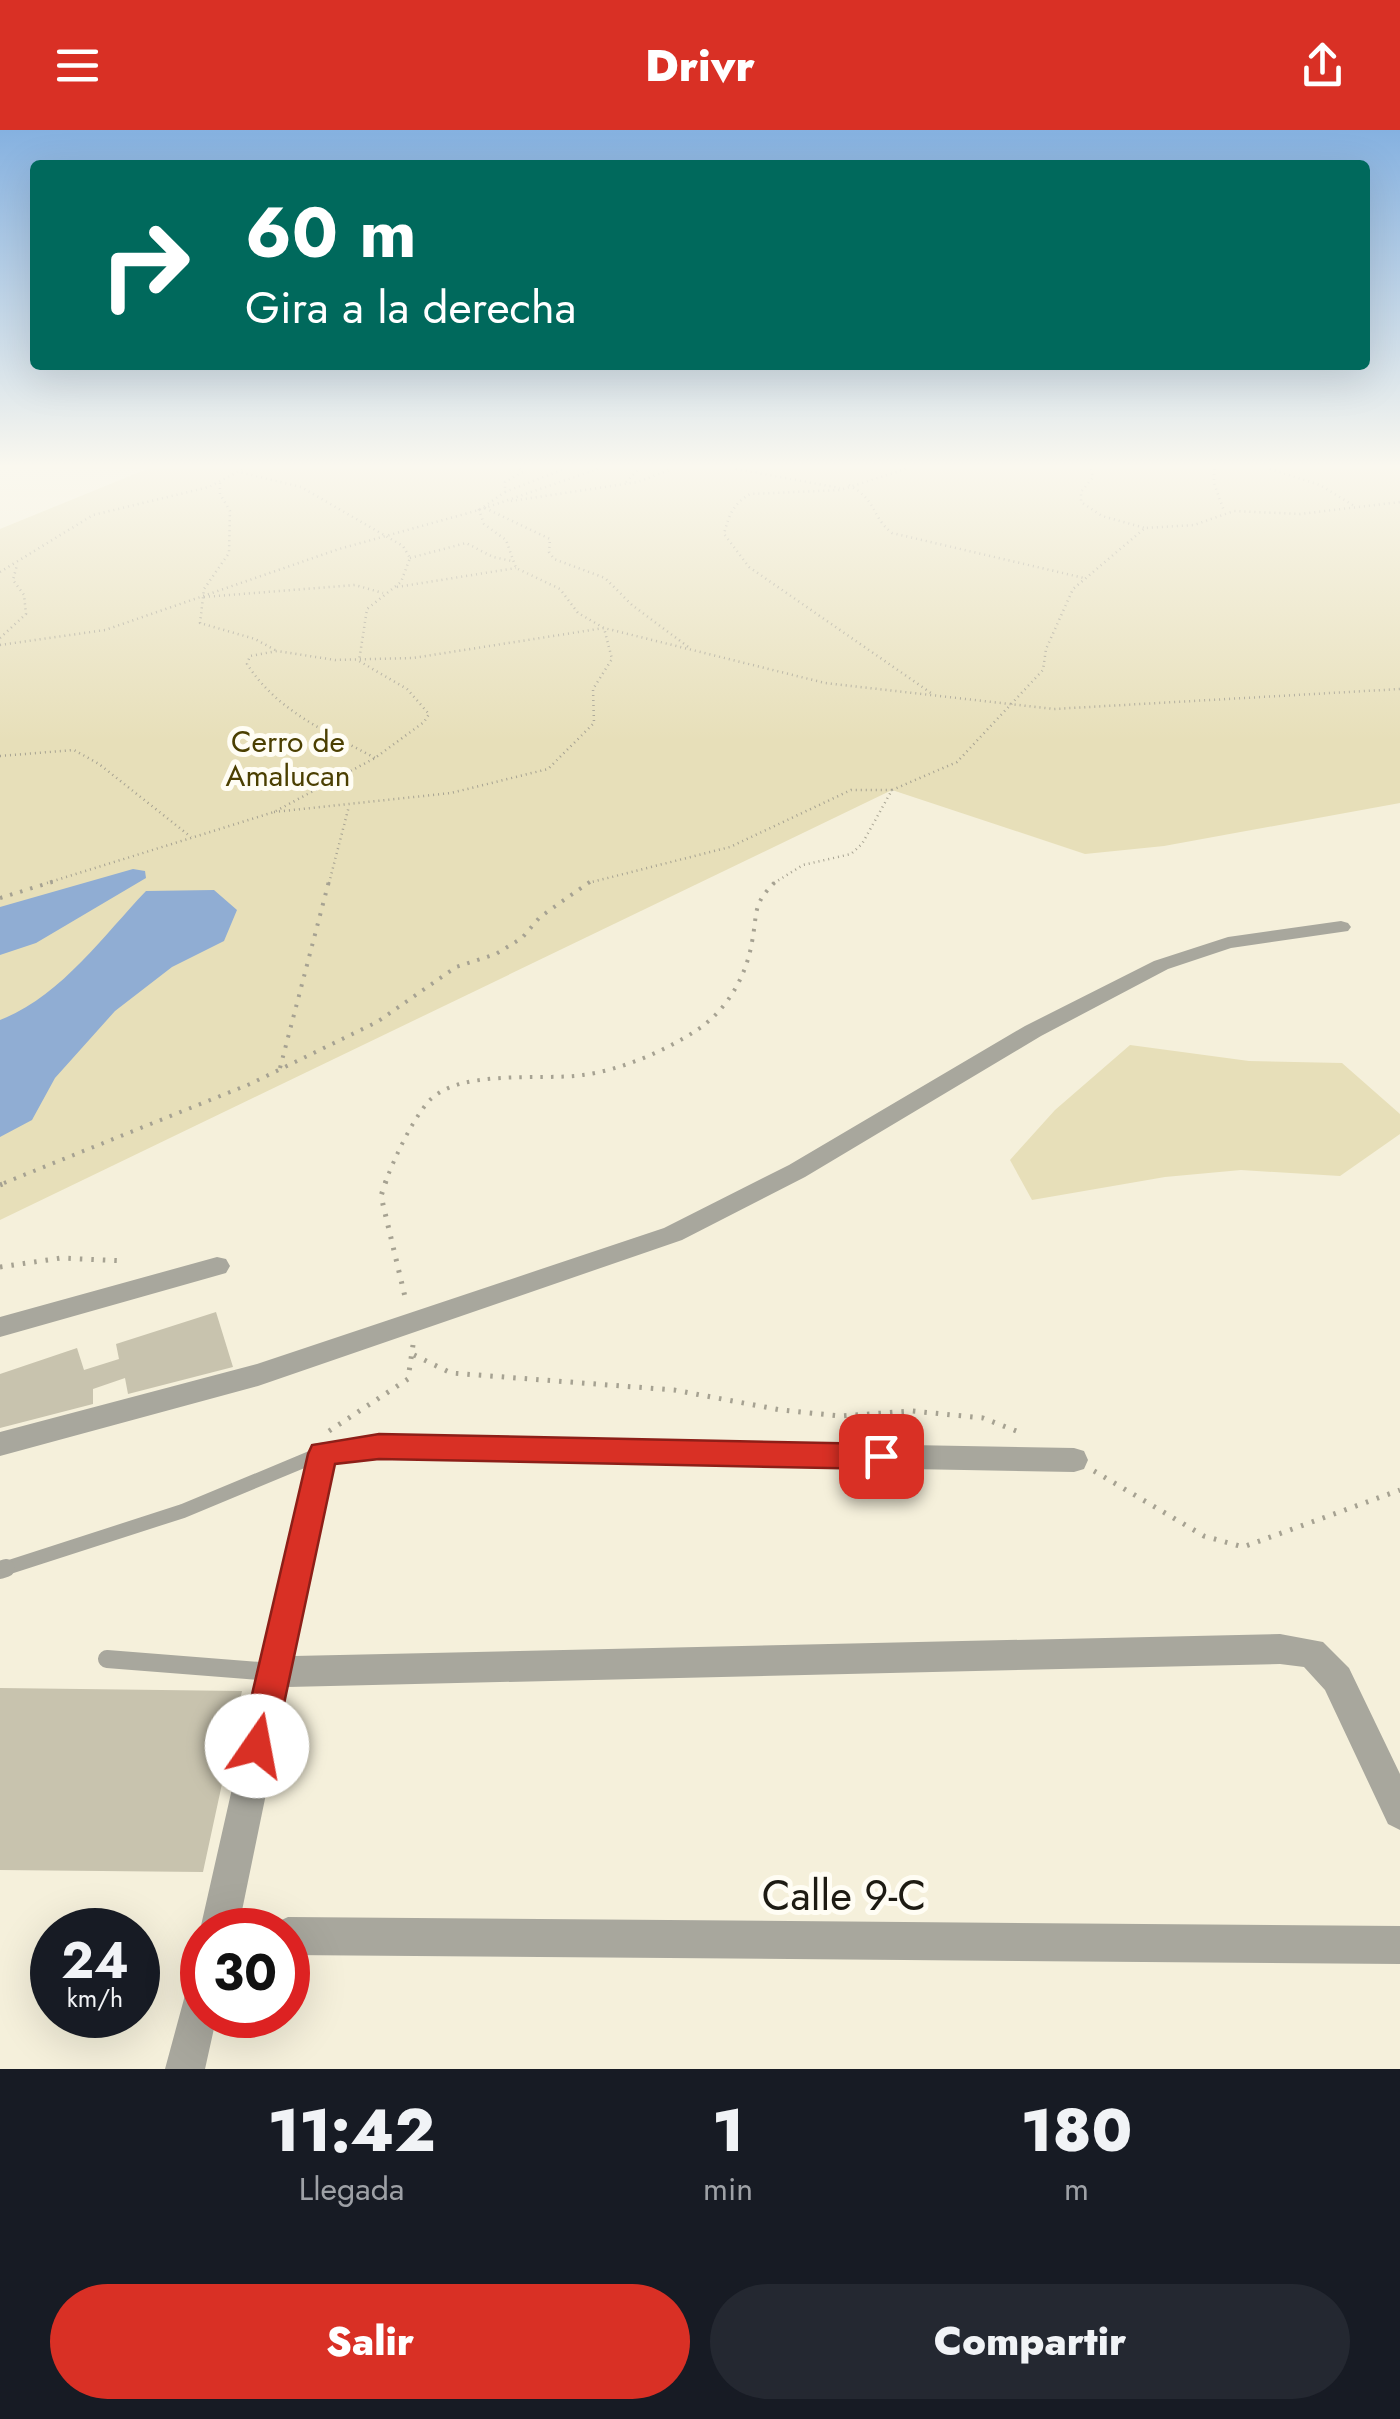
<!DOCTYPE html>
<html lang="es">
<style>
body{margin:0;font-family:Jost,sans-serif;background:#242831;color:#f1f3f6;height:100vh;display:flex;flex-direction:column;font-size:38px;white-space:nowrap}
*{box-sizing:border-box;margin:0}
p{font-size:32px;color:#9ea1a6}
.icon{flex:none;width:55px;height:55px;fill:none;stroke:currentColor;stroke-width:2;stroke-linecap:round;stroke-linejoin:round}
.map{position:relative;height:1939px;overflow:hidden}
.panel{display:flex;flex-direction:column;background:#171b24;flex:1}
.panel>*{flex:none}
.guide{position:absolute;left:30px;top:30px;width:1340px;height:210px;border-radius:10px;box-shadow:0 10px 40px #0002;background:#00695c;color:#fff;overflow:hidden}
.speed{position:absolute;left:30px;top:1778px;display:flex;gap:20px;font-size:50px;font-weight:700;text-align:center}
.speed>*{display:grid;place-content:center;width:130px;height:130px;border-radius:50%;background:#171b24;box-shadow:0 10px 40px #0002;line-height:1}
.speed small{font-size:25px;font-weight:400}
.speed .limit{border:15px solid #d22;background:#fff;color:#111}
.pin{position:absolute;display:grid;place-items:center;width:85px;height:85px;color:#fff;margin:-42px;border-radius:20px;box-shadow:0 5px 15px #0006}
.me{position:absolute;width:110px;margin:-55px;rotate:12deg;stroke-linejoin:round;filter:drop-shadow(0 0 8px #0008)}
.turn{display:flex;align-items:center;gap:35px;height:210px;padding:0 50px;font-size:45px}
.turn .icon{width:130px;height:130px;stroke-width:2.5}
.turn b{display:block;font-size:70px;line-height:85px}
.eta{display:flex;justify-content:space-evenly;align-items:center;height:170px;text-align:center}
.eta b{font-size:60px;font-weight:800;line-height:70px}
.cta{display:flex;gap:20px;margin-top:auto;padding:20px 50px}
.cta a{flex:1;height:115px;border-radius:60px;background:#d93025;color:#fff;font-size:40px;font-weight:800;line-height:115px;text-align:center}
.cta a+a{background:#242831;color:#f1f3f6}
header{display:flex;justify-content:space-between;align-items:center;height:130px;padding:0 50px;background:#d93025;color:#fff;font-size:45px;font-weight:800}
.map>svg:first-child{display:block}
.green{fill:#e7dfb9}
.water{fill:#90add3}
.building{fill:#c8c3ae}
.lines{fill:none;stroke-linecap:round;stroke-linejoin:round}
.path-far2{stroke:#a6a292;stroke-width:2.5;stroke-dasharray:1 4;stroke-linecap:butt}
.path-far1{stroke:#a6a292;stroke-width:4;stroke-dasharray:2.5 8;stroke-linecap:butt}
.path{stroke:#a6a292;stroke-width:5;stroke-dasharray:2.5 9;stroke-linecap:butt}
.service-far1{stroke:#a8a79d;stroke-width:14}
.service{stroke:#a8a79d;stroke-width:18}
.minor{fill:#a8a79d;fill-rule:evenodd}
.route{fill:#d93025;stroke:#8d1f18;stroke-width:2.5}
.labels{text-anchor:middle;dominant-baseline:central;stroke-width:10;stroke-linejoin:round;paint-order:stroke}
.far-park-label{font-size:30px;fill:#4b3f01;stroke:#fffdf4}
.near-street-label{font-size:42px;fill:#1d1b13;stroke:#fffdf4}
</style>
<header><svg class="icon" aria-label="menu" viewBox="0 0 24 24"><path d="M4 6h16M4 12h16M4 18h16"/></svg>Drivr<svg class="icon" aria-label="share" viewBox="0 0 24 24"><path d="M12 15V3M7 8l5-5 5 5M5 13v7h14v-7"/></svg></header>
<div class="map">
<svg width="1400" height="1939" viewBox="0 0 1400 1939">
<rect width="100%" height="100%" fill="#f5f0db"/>
<!-- green -->
<path class="green" d="M 147,339 L 1400,339 L 1400,673 L 1164,716 L 1085,724 L 892,660 L 0,1090 L 0,399 Z
M 1130,915 L 1249,931 L 1342,933 L 1400,984 L 1400,1004 L 1340,1046 L 1241,1040 L 1165,1047 L 1032,1070 L 1010,1030 L 1055,980 Z"/>
<!-- water -->
<path class="water" d="M 133,739 L 145,741 L 146,748 L 36,813 L 0,825 L 0,777 Z
M 214,760 L 237,780 L 224,811 L 172,837 L 115,881 L 55,948 L 32,990 L 0,1007 L 0,890 C 60,867 103,806 146,761 Z"/>
<!-- building -->
<path class="building" d="M 216,1182 L 233,1237 L 128,1264 L 125,1248 L 93,1259 L 93,1274 L 0,1298 L 0,1244 L 77,1218 L 84,1240 L 119,1229 L 116,1214 Z
M 0,1558 L 242,1561 L 203,1742 L 0,1740 Z"/>
<g class="lines">
<!-- path-far2 -->
<path class="path-far2" d="M 598,339 L 479,380 L 484,394 L 506,410 L 516,438 L 560,459 L 578,483 L 604,498 L 825,553 L 1054,579 L 1400,559
M 736,339 L 840,358
M 906,339 L 840,360 L 750,364 C 733,374 729,385 724,404 L 749,437 L 931,563
M 1091,339 L 1093,347 L 1081,362 L 1081,372 L 1102,386 L 1145,398
M 1214,339 L 1214,353 L 1224,381
M 1270,339 L 1320,355 L 1356,377
M 626,352 L 639,339
M 220,353 L 220,364 L 230,381 L 229,423 L 204,459 L 200,493 L 255,509 L 277,521
M 849,355 C 878,371 870,385 892,403 L 1084,448
M 505,362 L 564,339
M 511,371 L 638,352 L 672,339
M 485,378 L 550,409 L 549,422 L 554,429 L 605,448 L 632,475 L 691,519
M 410,428 L 466,413 L 493,427 L 512,431
M 0,442 L 93,385 L 209,357 L 243,339
M 397,457 L 516,438
M 204,467 L 355,455 L 383,463
M 0,508 L 26,484 L 24,465 L 13,450 L 17,435
M 0,515 L 105,500 L 339,419 L 479,380 L 505,362 L 505,352 L 523,342 L 519,339
M 0,626 L 74,620 L 99,634 L 191,707
M 274,682 L 451,663 L 548,639 L 594,593 L 593,559 L 612,529 L 604,498 L 413,528 L 335,530 L 277,521 L 250,526 L 247,534 C 277,581 327,602 375,628
M 47,753 L 274,682 L 375,628 L 424,592 L 429,584 L 407,559 L 359,531 L 367,479 L 401,452 L 410,428 L 403,416 L 301,357 L 239,342
M 329,753 L 349,676
M 588,753 L 730,717 L 851,660 L 892,660
M 774,753 L 803,735 L 851,724 L 862,714 L 892,660 L 957,632 L 1043,540 L 1046,519 L 1073,459 L 1145,398 L 1194,395 L 1234,381 L 1300,384 L 1400,372"/>
<!-- path-far1 -->
<path class="path-far1" d="M 0,768 L 55,751
M 280,938 L 329,751
M 4,1053 L 250,954 L 377,892 L 456,837 L 496,824 L 522,808 L 540,787 L 591,751
M 385,1053 C 395,1027 410,994 428,972 C 458,938 541,951 583,945 C 621,940 665,921 697,900 C 727,880 746,847 752,812 C 758,780 752,775 776,751"/>
<!-- path -->
<path class="path" d="M 386,1051 L 381,1066 L 406,1171
M 0,1055 L 10,1051
M 0,1137 L 61,1128 L 125,1131
M 414,1225 L 451,1243 L 674,1260 L 781,1280 L 840,1286 L 912,1281 L 983,1288 L 1024,1304
M 329,1301 L 408,1249 L 413,1215
M 1094,1341 L 1204,1406 L 1243,1417 L 1400,1360"/>
<!-- service-far1 -->
<path class="service-far1" d="M 0,1440 L 183,1381 L 320,1324"/>
<!-- service -->
<path class="service" d="M 0,1440 L 6,1438
M 107,1529 L 273,1542"/>
<!-- minor -->
<path class="minor" d="M 1341,791 L 1348,793 L 1351,797 L 1348,801 L 1231,818 L 1168,839 L 1041,906 L 805,1047 L 682,1110 L 258,1256 L 0,1326 L 0,1302 L 257,1234 L 664,1098 L 789,1035 L 1025,896 L 1154,831 L 1228,807 Z
M 217,1127 L 226,1129 L 230,1136 L 226,1143 L 0,1207 L 0,1187 Z
M 379,1305 L 1074,1318 L 1084,1321 L 1088,1330 L 1084,1339 L 1074,1342 L 379,1329 L 334,1334 L 294,1526 L 1280,1504 L 1323,1512 L 1349,1538 L 1400,1644 L 1400,1700 L 1388,1694 L 1325,1560 L 1304,1537 L 1280,1534 L 288,1557 L 238,1800 L 202,1800 L 202,1805 L 200,1800 L 308,1323 L 312,1314 Z
M 288,1787 L 1400,1796 L 1400,1834 L 288,1825 L 288,1800 L 272,1800 L 275,1793 Z
M 202,1849 L 202,1885 L 217,1885 L 205,1939 L 165,1939 L 188,1854 Z"/>
</g>
<!-- sky -->
<linearGradient id="sky" x2="0" y2="1"><stop stop-color="#85b1e0"/><stop offset="0.55" stop-color="#faf8ef"/><stop offset="1" stop-color="#faf8ef" stop-opacity="0"/></linearGradient>
<rect width="1400" height="611" fill="url(#sky)"/>
<!-- route -->
<path class="route" d="M 379,1304 L 881,1314 L 891,1318 L 896,1326 L 891,1335 L 881,1339 L 379,1329 L 335,1334 L 275,1616 L 269,1628 L 257,1633 L 245,1628 L 240,1616 L 308,1324 L 312,1315 Z"/>
<g class="labels">
<!-- far-park labels -->
<g class="far-park-label">
<text x="288" y="611">Cerro de<tspan x="288" dy="34">Amalucan</tspan></text>
</g>
<!-- near-street labels -->
<g class="near-street-label">
<text x="844" y="1765">Calle 9-C</text>
</g>
</g>
</svg>
<div class="speed"><div>24<small>km/h</small></div><div class="limit">30</div></div>
<div class="pin" style="left:881px;top:1326px;background:#d93025"><svg class="icon" aria-label="arrive" viewBox="0 0 24 24"><path d="M6 21V4h12l-3 4 3 4H6"/></svg></div>
<svg class="me" style="left:257px;top:1616px" viewBox="-20 -20 40 40"><circle r="19" fill="#fff"/><path d="M0-13L10 11 0 6-10 11z" fill="#d93025"/></svg>
<div class="guide">
<div class="turn"><svg class="icon" aria-label="right" viewBox="0 0 24 24"><path d="M7 20v-9h11M14 6l5 5-5 5"/></svg><div><b>60 m</b>Gira a la derecha</div></div>
</div>
</div>
<section class="panel">
<div class="eta">
<div><b>11:42</b><p>Llegada</p></div>
<div><b>1</b><p>min</p></div>
<div><b>180</b><p>m</p></div>
</div>
<div class="cta"><a>Salir</a><a>Compartir</a></div>
</section>
